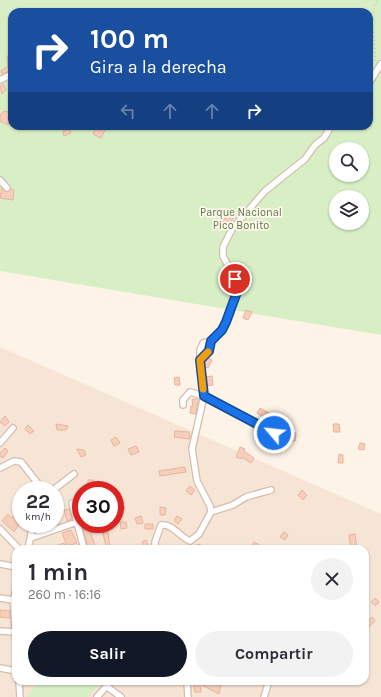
<!DOCTYPE html>
<html lang="es">
<meta charset="utf-8">
<style>
body{margin:0;font-family:Karla,sans-serif;background:#f2f2f3;color:#2b2b33;height:100vh;display:flex;flex-direction:column;font-size:15px;white-space:nowrap}
*{box-sizing:border-box;margin:0}
p{font-size:13px;color:#7c7c81}
.icon{flex:none;width:22px;height:22px;fill:none;stroke:currentColor;stroke-width:2;stroke-linecap:round;stroke-linejoin:round}
.map{position:relative;flex:1;overflow:hidden}
.drawer{position:absolute;left:12px;top:545px;width:357px;height:140px;display:flex;flex-direction:column;background:#fff;border-radius:12px;box-shadow:0 1px 3px #0004}
.drawer>*{flex:none}
.hud{position:absolute;left:8px;top:8px;width:365px;height:122px;border-radius:12px;box-shadow:0 1px 3px #0004;background:#1a4fa0;color:#fff;overflow:hidden}
.controls{position:absolute;left:329px;top:142px;display:grid;gap:8px}
.controls a{display:grid;place-items:center;width:40px;height:40px;border-radius:50%;background:#fff;box-shadow:0 1px 3px #0004;font-size:20px}
.speed{position:absolute;left:12px;top:481px;display:flex;gap:8px;font-size:20px;font-weight:700;text-align:center}
.speed>*{display:grid;place-content:center;width:52px;height:52px;border-radius:50%;background:#fff;box-shadow:0 1px 3px #0004;line-height:1}
.speed small{font-size:10px;font-weight:400}
.speed .limit{border:6px solid #d22;background:#fff;color:#111}
.pin{position:absolute;display:grid;place-items:center;width:34px;height:34px;color:#fff;margin:-17px;border:2px solid #fff;border-radius:50%;box-shadow:0 1px 4px #0007}
.me{position:absolute;width:44px;margin:-22px;rotate:298deg;stroke-linejoin:round;filter:drop-shadow(0 0 3px #0008)}
.turn{display:flex;align-items:center;gap:14px;height:84px;padding:0 16px;font-size:18px}
.turn .icon{width:52px;height:52px;stroke-width:2.5}
.turn b{display:block;font-size:28px;line-height:34px}
.lanes{display:flex;align-items:center;height:38px;padding:0 16px;background:#0003;justify-content:center;gap:20px;direction:ltr}
.lanes .off{opacity:.35}
.round{display:grid;place-items:center;flex:none;width:42px;height:42px;border-radius:21px;background:#f2f2f3}
.summary{display:flex;align-items:center;justify-content:space-between;height:68px;padding:0 16px}
h1{font-size:24px;font-weight:700;line-height:30px}
.action{display:flex;gap:8px;margin-top:auto;padding:8px 16px}
.action a{flex:1;height:46px;border-radius:24px;background:#111827;color:#fff;font-size:16px;font-weight:700;line-height:46px;text-align:center}
.action a+a{background:#f2f2f3;color:#2b2b33}
.map>svg:first-child{display:block}
.residential{fill:#f6e4d5;fill-rule:evenodd}
.green{fill:#d8eec4;fill-rule:evenodd}
.building{fill:#f6cebc;stroke:#eab39b}
.lines{fill:none;stroke-linecap:round;stroke-linejoin:round}
.minor-casing{stroke:#d4bcae;stroke-width:8}
.path{stroke:#dcb19f;stroke-width:1;stroke-dasharray:1 3;stroke-linecap:butt}
.minor{stroke:#fff;stroke-width:5.5}
.route-casing{stroke:#114b97;stroke-width:10}
.route{stroke:#1a73e8;stroke-width:7}
.slow{stroke:#f59e0b;stroke-width:7}
.labels{text-anchor:middle;dominant-baseline:central;stroke-width:3.5;stroke-linejoin:round;paint-order:stroke}
.park-label{font-size:11px;fill:#547b3c;stroke:#fff7ef}
</style>
<div class="map">
<svg width="381" height="697" viewBox="0 0 381 697">
<rect width="100%" height="100%" fill="#fef3e7"/>
<!-- residential -->
<path class="residential" d="M 0,347 L 381,514 L 381,697 L 0,697 ZM 21,490 L 55,490 L 55,524 L 21,524 ZM 81,490 L 115,490 L 115,524 L 81,524 ZM 16,549 L 365,549 L 365,681 L 16,681 Z"/>
<!-- green -->
<path class="green" d="M 0,0 L 381,0 L 381,335 L 0,271 ZM 12,12 L 369,12 L 369,126 L 12,126 ZM 336,149 L 362,149 L 362,175 L 336,175 ZM 336,197 L 362,197 L 362,223 L 336,223 Z
M 41,681 L 102,681 L 88,697 L 26,697 Z"/>
<!-- building -->
<path class="building" d="M 12,55 L 12,70 L 2,74 L 1,71 L 8,66 L 7,56 Z
M 3,84 L 6,89 L 2,94 L 0,87 Z
M 12,104 L 12,115 L 8,125 L 0,121 L 0,115 L 4,111 L 8,112 Z
M 97,126 L 105,130 L 101,138 L 93,134 Z
M 69,129 L 71,133 L 64,136 L 63,131 Z
M 2,188 L 6,192 L 11,189 L 14,190 L 13,200 L 0,198 Z
M 228,215 L 233,218 L 228,227 L 221,230 L 219,225 Z
M 246,310 L 252,312 L 248,320 L 243,318 Z
M 208,358 L 212,360 L 208,368 L 204,367 L 204,364 Z
M 212,376 L 213,385 L 207,386 L 205,377 Z
M 179,377 L 180,385 L 175,385 L 174,378 Z
M 192,399 L 198,399 L 196,414 L 190,413 L 191,406 L 193,407 Z
M 260,408 L 269,413 L 265,418 L 257,413 Z
M 5,416 L 9,422 L 5,426 L 0,422 Z
M 56,424 L 68,426 L 66,430 L 57,430 Z
M 333,424 L 339,424 L 340,432 L 334,432 Z
M 28,425 L 34,431 L 30,434 L 25,429 Z
M 175,431 L 189,432 L 190,439 L 174,437 Z
M 292,432 L 296,433 L 295,441 L 291,441 Z
M 116,437 L 120,443 L 114,446 L 111,440 Z
M 360,443 L 365,444 L 364,450 L 358,449 Z
M 136,446 L 139,452 L 131,455 L 128,449 Z
M 240,447 L 245,449 L 244,451 L 254,458 L 251,463 L 242,457 L 242,459 L 236,457 Z
M 5,448 L 8,451 L 3,458 L 0,456 L 0,453 Z
M 77,449 L 84,450 L 86,455 L 81,457 Z
M 339,454 L 343,455 L 343,463 L 338,463 Z
M 185,467 L 186,472 L 160,476 L 159,471 Z
M 88,480 L 93,480 L 94,486 L 88,486 Z
M 190,486 L 195,490 L 191,495 L 186,491 Z
M 302,490 L 307,495 L 303,500 L 298,495 Z
M 80,493 L 81,496 L 81,510 L 75,495 Z
M 123,504 L 125,509 L 118,511 L 116,506 Z
M 160,507 L 166,508 L 165,515 L 160,515 Z
M 69,509 L 72,519 L 67,521 L 64,510 Z
M 19,511 L 21,513 L 21,521 L 14,532 L 2,521 L 8,514 L 12,518 Z
M 141,516 L 143,523 L 137,524 L 135,518 Z
M 177,516 L 182,519 L 178,524 L 174,521 Z
M 120,522 L 126,522 L 127,528 L 121,529 Z
M 145,524 L 153,524 L 153,529 L 145,529 Z
M 88,528 L 90,531 L 96,549 L 88,547 L 83,530 Z
M 71,530 L 77,543 L 67,546 L 62,533 Z
M 108,532 L 110,547 L 106,547 L 103,533 Z
M 284,532 L 288,535 L 285,540 L 280,537 Z
M 355,534 L 357,549 L 351,549 L 349,535 Z
M 146,540 L 149,548 L 145,549 L 142,542 Z
M 254,542 L 256,543 L 265,549 L 255,549 L 251,547 Z
M 64,543 L 66,548 L 50,549 L 50,548 Z
M 200,544 L 202,549 L 187,549 L 187,548 Z
M 375,598 L 379,602 L 375,606 L 371,602 Z
M 0,610 L 10,611 L 10,618 L 0,617 Z
M 372,617 L 375,621 L 368,628 L 365,623 Z
M 193,681 L 211,681 L 221,685 L 219,694 L 200,684 L 201,692 L 195,692 Z"/>
<g class="lines">
<!-- minor casing -->
<g class="minor-casing">
<path id="minor" d="M 0,80 L 12,74
M 369,83 L 381,64
M 0,180 L 7,188
M 200,360 L 209,351 L 211,341
M 183,405 L 183,400 L 190,392 L 204,396 L 287,440
M 0,443 L 13,428
M 0,468 L 14,461 L 21,462 L 43,490
M 53,490 L 74,474
M 72,503 L 84,549
M 211,512 L 233,505 L 246,497 L 271,490
M 0,529 L 19,549
M 31,538 L 77,522
M 28,549 L 33,524
M 155,549 L 155,542 L 161,525 C 172,523 181,538 190,541 L 199,534 L 211,512 L 210,506 L 197,481 L 192,449 L 204,396 L 200,369 L 200,350 L 203,343 L 211,341 L 222,331 L 237,292 L 235,279 L 223,256 L 223,247 L 232,229 L 265,191 L 305,159 L 315,145 L 324,138 L 331,126
M 0,564 L 16,567
M 16,590 L 13,600 L 16,641
M 0,598 L 13,600
M 0,631 L 15,632
M 0,668 L 16,671
M 19,681 L 20,697
M 187,681 L 188,697
M 106,686 L 121,697
M 97,697 L 111,681
M 264,697 L 269,681"/>
</g>
<!-- path -->
<path class="path" d="M 376,61 L 372,16 L 377,0"/>
<!-- minor -->
<use href="#minor" class="minor"/>
</g>
<g class="lines">
<!-- route casing -->
<g class="route-casing">
<path id="route" d="M 235,279 L 237,292 L 226,322 L 222,330 L 211,341 L 209,351 L 200,360 L 204,396 L 274,433"/>
</g>
<!-- route -->
<use href="#route" class="route"/>
<!-- slow -->
<path class="slow" d="M 203,389 L 200,360 L 208,352"/>
</g>
<g class="labels">
<!-- park labels -->
<g class="park-label">
<text x="241" y="212">Parque Nacional<tspan x="241" dy="13">Pico Bonito</tspan></text>
</g>
</g>
</svg>
<div class="controls">
<a><svg class="icon" aria-label="search" viewBox="0 0 24 24"><circle cx="10" cy="10" r="6"/><path d="M15 15l6 6"/></svg></a>
<a><svg class="icon" aria-label="layers" viewBox="0 0 24 24"><path d="M12 4l9 5-9 5-9-5zM3 14l9 5 9-5"/></svg></a>
</div>
<div class="speed"><div>22<small>km/h</small></div><div class="limit">30</div></div>
<div class="pin" style="left:235px;top:279px;background:#d93025"><svg class="icon" aria-label="arrive" viewBox="0 0 24 24"><path d="M6 21V4h12l-3 4 3 4H6"/></svg></div>
<svg class="me" style="left:274px;top:433px" viewBox="-20 -20 40 40"><circle r="17" fill="#1a73e8" stroke="#fff" stroke-width="3"/><path d="M0-11L8 9 0 5-8 9z" fill="#fff"/></svg>
<div class="hud">
<div class="turn"><svg class="icon" aria-label="right" viewBox="0 0 24 24"><path d="M7 20v-9h11M14 6l5 5-5 5"/></svg><div><b>100 m</b>Gira a la derecha</div></div>
<div class="lanes"><svg class="icon off" aria-label="left" viewBox="0 0 24 24"><path d="M17 20v-9H6M10 6l-5 5 5 5"/></svg><svg class="icon off" aria-label="ahead" viewBox="0 0 24 24"><path d="M12 20V5M6 11l6-6 6 6"/></svg><svg class="icon off" aria-label="ahead" viewBox="0 0 24 24"><path d="M12 20V5M6 11l6-6 6 6"/></svg><svg class="icon" aria-label="right" viewBox="0 0 24 24"><path d="M7 20v-9h11M14 6l5 5-5 5"/></svg></div>
</div>
<section class="drawer">
<div class="summary"><div><h1>1 min</h1><p>260 m · 16:16</p></div><a class="round"><svg class="icon" aria-label="close" viewBox="0 0 24 24"><path d="M6 6l12 12M18 6L6 18"/></svg></a></div>
<div class="action"><a>Salir</a><a>Compartir</a></div>
</section>
</div>
